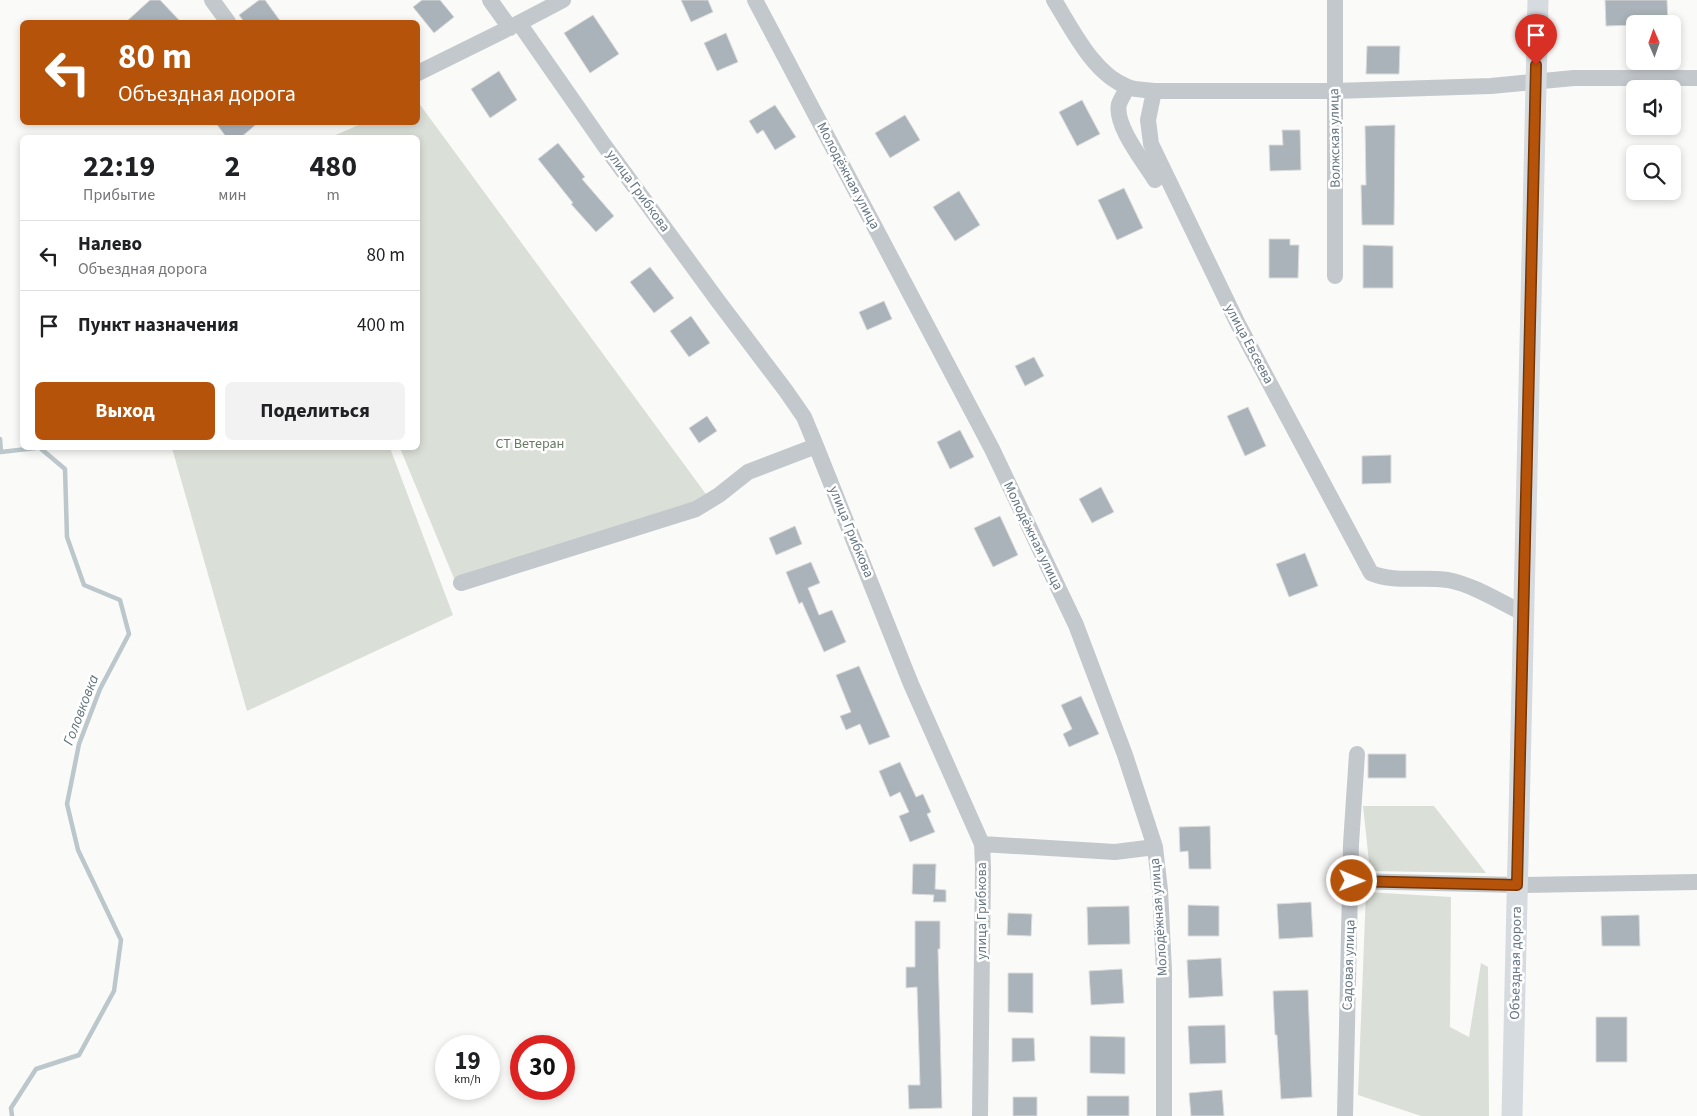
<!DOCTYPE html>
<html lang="ru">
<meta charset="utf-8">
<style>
body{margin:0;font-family:"Source Sans 3",sans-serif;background:#f2f2f2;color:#202124;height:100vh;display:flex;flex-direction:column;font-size:19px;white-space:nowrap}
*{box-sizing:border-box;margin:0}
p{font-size:16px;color:#757577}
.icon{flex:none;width:28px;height:28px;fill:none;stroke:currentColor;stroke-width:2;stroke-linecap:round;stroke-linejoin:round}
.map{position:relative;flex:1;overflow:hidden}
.sheet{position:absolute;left:20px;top:135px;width:400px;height:315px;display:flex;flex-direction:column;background:#fff;border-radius:8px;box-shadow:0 2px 8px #0003}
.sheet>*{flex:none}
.banner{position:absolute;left:20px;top:20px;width:400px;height:105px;border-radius:8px;box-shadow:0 2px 8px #0003;background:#b45309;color:#fff;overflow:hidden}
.needle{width:32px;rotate:358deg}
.buttons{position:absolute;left:1626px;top:15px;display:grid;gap:10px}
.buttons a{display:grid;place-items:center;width:55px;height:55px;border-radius:8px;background:#fff;box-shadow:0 2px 8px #0003;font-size:25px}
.speed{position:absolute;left:435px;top:1035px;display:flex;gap:10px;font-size:25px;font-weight:700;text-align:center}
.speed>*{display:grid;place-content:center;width:65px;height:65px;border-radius:50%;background:#fff;box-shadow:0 2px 8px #0003;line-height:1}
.speed small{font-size:12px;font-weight:400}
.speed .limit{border:8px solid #d22;background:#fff;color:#111}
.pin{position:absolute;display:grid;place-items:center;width:42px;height:42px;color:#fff;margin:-51px -21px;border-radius:50% 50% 50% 0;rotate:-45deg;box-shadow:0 0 5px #0007}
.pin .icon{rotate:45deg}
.me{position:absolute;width:55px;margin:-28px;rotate:91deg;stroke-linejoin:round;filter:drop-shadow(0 0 4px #0008)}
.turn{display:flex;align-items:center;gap:18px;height:105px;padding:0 15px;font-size:22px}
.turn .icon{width:65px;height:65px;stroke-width:2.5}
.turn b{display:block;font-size:35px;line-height:42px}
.eta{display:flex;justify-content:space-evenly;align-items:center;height:85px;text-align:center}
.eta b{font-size:30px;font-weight:700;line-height:35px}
.button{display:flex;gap:10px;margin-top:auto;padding:10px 15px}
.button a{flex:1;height:58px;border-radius:8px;background:#b45309;color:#fff;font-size:20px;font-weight:700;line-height:58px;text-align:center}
.button a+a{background:#f2f2f2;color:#202124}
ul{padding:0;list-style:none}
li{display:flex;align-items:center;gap:15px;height:70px;padding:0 15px;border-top:1px solid #e0e0e0}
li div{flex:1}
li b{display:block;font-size:19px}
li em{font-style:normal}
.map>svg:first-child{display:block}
.green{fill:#dadfd7}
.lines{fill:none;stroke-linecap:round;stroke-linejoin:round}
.stream{stroke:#bbc7cb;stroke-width:4.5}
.building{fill:#aab3b9;stroke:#dcdcda}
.minor{stroke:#c3c8cc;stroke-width:16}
.major{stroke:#d6dbdf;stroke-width:21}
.route-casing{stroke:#753606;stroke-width:12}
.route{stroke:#b45309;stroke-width:9}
.labels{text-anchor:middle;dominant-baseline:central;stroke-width:5;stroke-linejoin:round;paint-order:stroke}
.street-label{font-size:14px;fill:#657683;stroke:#fff}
.park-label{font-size:14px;fill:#687a64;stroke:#fff}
.water-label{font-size:15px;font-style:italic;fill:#60757c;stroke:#fff}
</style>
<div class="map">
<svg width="1697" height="1116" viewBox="0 0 1697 1116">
<rect width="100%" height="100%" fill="#fafaf8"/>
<!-- green -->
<path class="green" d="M 418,102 L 711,501 L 458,588 L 400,448 L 418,448 L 418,138 L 329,138 L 363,123 L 418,122 Z
M 172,448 L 390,448 L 453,615 L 247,711 Z
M 1363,806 L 1434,806 L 1486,873 L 1370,871 Z
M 1366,892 L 1451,897 L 1450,1027 L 1469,1037 L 1481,963 L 1488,967 L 1489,1116 L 1421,1116 L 1358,1095 Z"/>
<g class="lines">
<!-- stream -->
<path class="stream" d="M 0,439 L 1,452 L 36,448
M 12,1116 L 11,1108 L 36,1069 L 79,1055 L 114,991 L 121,940 L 78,850 L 67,804 L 79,744 L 100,689 L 129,634 L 120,600 L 84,585 L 67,537 L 65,469 L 40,448"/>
</g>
<!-- building -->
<path class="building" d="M 150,0 L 160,0 L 181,22 L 126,22 Z
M 259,0 L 265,0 L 281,22 L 244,22 L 239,15 Z
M 422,0 L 440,0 L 454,17 L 434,33 L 413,7 Z
M 681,0 L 708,0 L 713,12 L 691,22 Z
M 1605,0 L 1667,0 L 1668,24 L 1606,26 Z
M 593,15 L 619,54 L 590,73 L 564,33 Z
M 726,33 L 738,62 L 717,71 L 704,43 Z
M 1367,46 L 1400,46 L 1399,74 L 1366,74 Z
M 499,71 L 517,100 L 490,118 L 471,89 Z
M 1082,100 L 1100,134 L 1077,146 L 1059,112 Z
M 775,105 L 796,137 L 775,150 L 763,130 L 757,134 L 749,121 Z
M 905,115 L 920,140 L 890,158 L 875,133 Z
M 215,122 L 259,122 L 240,138 L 227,138 Z
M 1395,125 L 1394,225 L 1362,225 L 1361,185 L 1366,185 L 1365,126 Z
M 1282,130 L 1300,130 L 1301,170 L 1270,171 L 1269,145 L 1283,145 Z
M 558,143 L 585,177 L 582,179 L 614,216 L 596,232 L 571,204 L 573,203 L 538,159 Z
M 1124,188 L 1143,228 L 1117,240 L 1098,200 Z
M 959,191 L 980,225 L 955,241 L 933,207 Z
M 1269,239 L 1290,239 L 1290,245 L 1299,245 L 1298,278 L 1269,278 Z
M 1363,245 L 1393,246 L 1393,288 L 1363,288 Z
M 650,267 L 674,298 L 654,313 L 630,282 Z
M 884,301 L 892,319 L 867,330 L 859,312 Z
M 691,316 L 710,343 L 689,357 L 670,331 Z
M 1034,357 L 1044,376 L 1025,386 L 1015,366 Z
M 1248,407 L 1266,446 L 1245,456 L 1227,416 Z
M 707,416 L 717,431 L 699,443 L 689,428 Z
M 960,430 L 974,457 L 950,469 L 937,442 Z
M 1391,455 L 1391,483 L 1362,484 L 1362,456 Z
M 1101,487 L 1114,512 L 1092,523 L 1079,499 Z
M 1000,516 L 1018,555 L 993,567 L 974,528 Z
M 795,526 L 802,544 L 776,555 L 769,538 Z
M 1305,553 L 1318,586 L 1289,597 L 1276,564 Z
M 811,562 L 820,583 L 808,588 L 819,615 L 832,610 L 846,642 L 824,652 L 802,602 L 799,604 L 786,572 Z
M 859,666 L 890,737 L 869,745 L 860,724 L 846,730 L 840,716 L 851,712 L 836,675 Z
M 1081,696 L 1099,734 L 1069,747 L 1063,734 L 1072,729 L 1061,705 Z
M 1368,754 L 1406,754 L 1406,778 L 1368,778 Z
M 900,762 L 916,797 L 923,794 L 931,812 L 927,814 L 935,832 L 910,842 L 899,816 L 909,812 L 900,792 L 890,797 L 879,771 Z
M 1210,826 L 1211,869 L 1189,869 L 1188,851 L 1180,852 L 1179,827 Z
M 913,864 L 936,864 L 935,889 L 946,890 L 946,902 L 933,902 L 934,895 L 912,894 Z
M 1311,902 L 1313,937 L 1279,939 L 1277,904 Z
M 1188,905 L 1219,906 L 1219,936 L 1188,936 Z
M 1129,906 L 1130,944 L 1088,945 L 1087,907 Z
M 1008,913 L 1032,914 L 1031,936 L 1007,935 Z
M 1639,915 L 1640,946 L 1602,946 L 1601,916 Z
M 915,921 L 940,921 L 940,949 L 938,949 L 942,1108 L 909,1109 L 908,1085 L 920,1085 L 917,987 L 906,988 L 906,967 L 915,967 Z
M 1221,958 L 1223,996 L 1189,998 L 1187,960 Z
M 1122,969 L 1124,1003 L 1091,1005 L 1089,971 Z
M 1008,973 L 1033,973 L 1033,1013 L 1008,1012 Z
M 1308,990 L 1312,1097 L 1281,1099 L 1277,1035 L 1275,1035 L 1273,991 Z
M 1596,1017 L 1627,1017 L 1627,1062 L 1596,1062 Z
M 1225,1025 L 1226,1063 L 1190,1064 L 1188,1026 Z
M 1090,1036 L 1125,1037 L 1125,1074 L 1090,1073 Z
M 1012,1038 L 1034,1038 L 1035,1061 L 1012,1062 Z
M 1222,1090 L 1224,1116 L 1191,1116 L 1189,1093 Z
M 1087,1096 L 1129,1096 L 1129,1116 L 1087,1116 Z
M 1013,1097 L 1037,1097 L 1037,1116 L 1013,1116 Z"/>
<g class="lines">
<!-- minor -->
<path class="minor" d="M 212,0 L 228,22
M 490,0 L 510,28
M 755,0 L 992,449 L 1076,625 L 1125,755 L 1155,847 L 1160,890 L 1164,971 L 1164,1116
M 1054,0 C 1072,29 1094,75 1128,87 C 1136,90 1146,90 1154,91 L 1148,120 L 1151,144 L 1238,324 L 1371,573 C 1395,583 1422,576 1448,580 C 1474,585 1500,602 1523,613
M 1335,0 L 1335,276
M 519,23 L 604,145 L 718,301 L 786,391 L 804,417 L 816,446 L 911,684 L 982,844 L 983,867 L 980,1116
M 418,73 L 519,23 L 563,0
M 1128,87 C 1125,92 1121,99 1119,104 C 1114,125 1144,162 1155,180
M 1154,91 L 1334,91 L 1491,86 L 1574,78 L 1697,78
M 461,583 L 696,509 L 719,495 L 748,472 L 816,446
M 982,844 L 1115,852 L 1155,847
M 1351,881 L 1517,885 L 1697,882
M 1345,1116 L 1351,844 L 1357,754"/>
<!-- major -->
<path class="major" d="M 1512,1116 L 1538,0"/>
</g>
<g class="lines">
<!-- route casing -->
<g class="route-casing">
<path id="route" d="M 1352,881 L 1517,885 L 1536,65"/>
</g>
<!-- route -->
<use href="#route" class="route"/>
</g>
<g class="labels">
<!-- street labels -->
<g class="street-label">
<text transform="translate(1335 138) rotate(-91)">Волжская улица</text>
<text transform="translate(848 176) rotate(62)">Молодёжная улица</text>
<text transform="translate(638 191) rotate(54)">улица Грибкова</text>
<text transform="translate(1249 344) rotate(62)">улица Евсеева</text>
<text transform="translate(851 532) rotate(68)">улица Грибкова</text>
<text transform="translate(1033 536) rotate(64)">Молодёжная улица</text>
<text transform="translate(982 911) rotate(-90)">улица Грибкова</text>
<text transform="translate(1159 917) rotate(-94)">Молодёжная улица</text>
<text transform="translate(1516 963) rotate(-89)">Объездная дорога</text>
<text transform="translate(1349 965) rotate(-88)">Садовая улица</text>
</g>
<!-- park labels -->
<g class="park-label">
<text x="530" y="444">СТ Ветеран</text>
</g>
<!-- water labels -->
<g class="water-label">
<text transform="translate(81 710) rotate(-69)">Головковка</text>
</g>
</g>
</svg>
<div class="buttons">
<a><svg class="needle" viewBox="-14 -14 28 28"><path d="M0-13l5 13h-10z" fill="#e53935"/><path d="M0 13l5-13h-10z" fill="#757577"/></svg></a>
<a><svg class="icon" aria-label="sound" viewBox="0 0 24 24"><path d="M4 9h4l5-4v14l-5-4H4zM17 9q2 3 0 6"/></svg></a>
<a><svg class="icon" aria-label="search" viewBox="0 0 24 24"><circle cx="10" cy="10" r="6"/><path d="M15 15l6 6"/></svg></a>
</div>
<div class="speed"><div>19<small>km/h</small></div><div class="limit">30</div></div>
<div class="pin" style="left:1536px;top:65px;background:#d93025"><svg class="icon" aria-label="arrive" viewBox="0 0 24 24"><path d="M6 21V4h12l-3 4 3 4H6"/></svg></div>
<svg class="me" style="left:1352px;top:881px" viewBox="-20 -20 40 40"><circle r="17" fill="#b45309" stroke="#fff" stroke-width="3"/><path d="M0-11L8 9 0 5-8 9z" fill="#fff"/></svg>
<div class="banner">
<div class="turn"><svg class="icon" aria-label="left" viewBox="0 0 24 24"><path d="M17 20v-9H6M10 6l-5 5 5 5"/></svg><div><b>80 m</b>Объездная дорога</div></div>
</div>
<section class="sheet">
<div class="eta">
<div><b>22:19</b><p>Прибытие</p></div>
<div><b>2</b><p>мин</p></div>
<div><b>480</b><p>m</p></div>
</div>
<ul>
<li><svg class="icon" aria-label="left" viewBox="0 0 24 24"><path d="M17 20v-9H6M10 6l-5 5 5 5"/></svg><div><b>Налево</b><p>Объездная дорога</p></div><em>80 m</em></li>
<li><svg class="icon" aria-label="arrive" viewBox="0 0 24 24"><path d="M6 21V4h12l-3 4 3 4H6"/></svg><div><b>Пункт назначения</b></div><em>400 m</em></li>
</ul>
<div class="button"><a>Выход</a><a>Поделиться</a></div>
</section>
</div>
